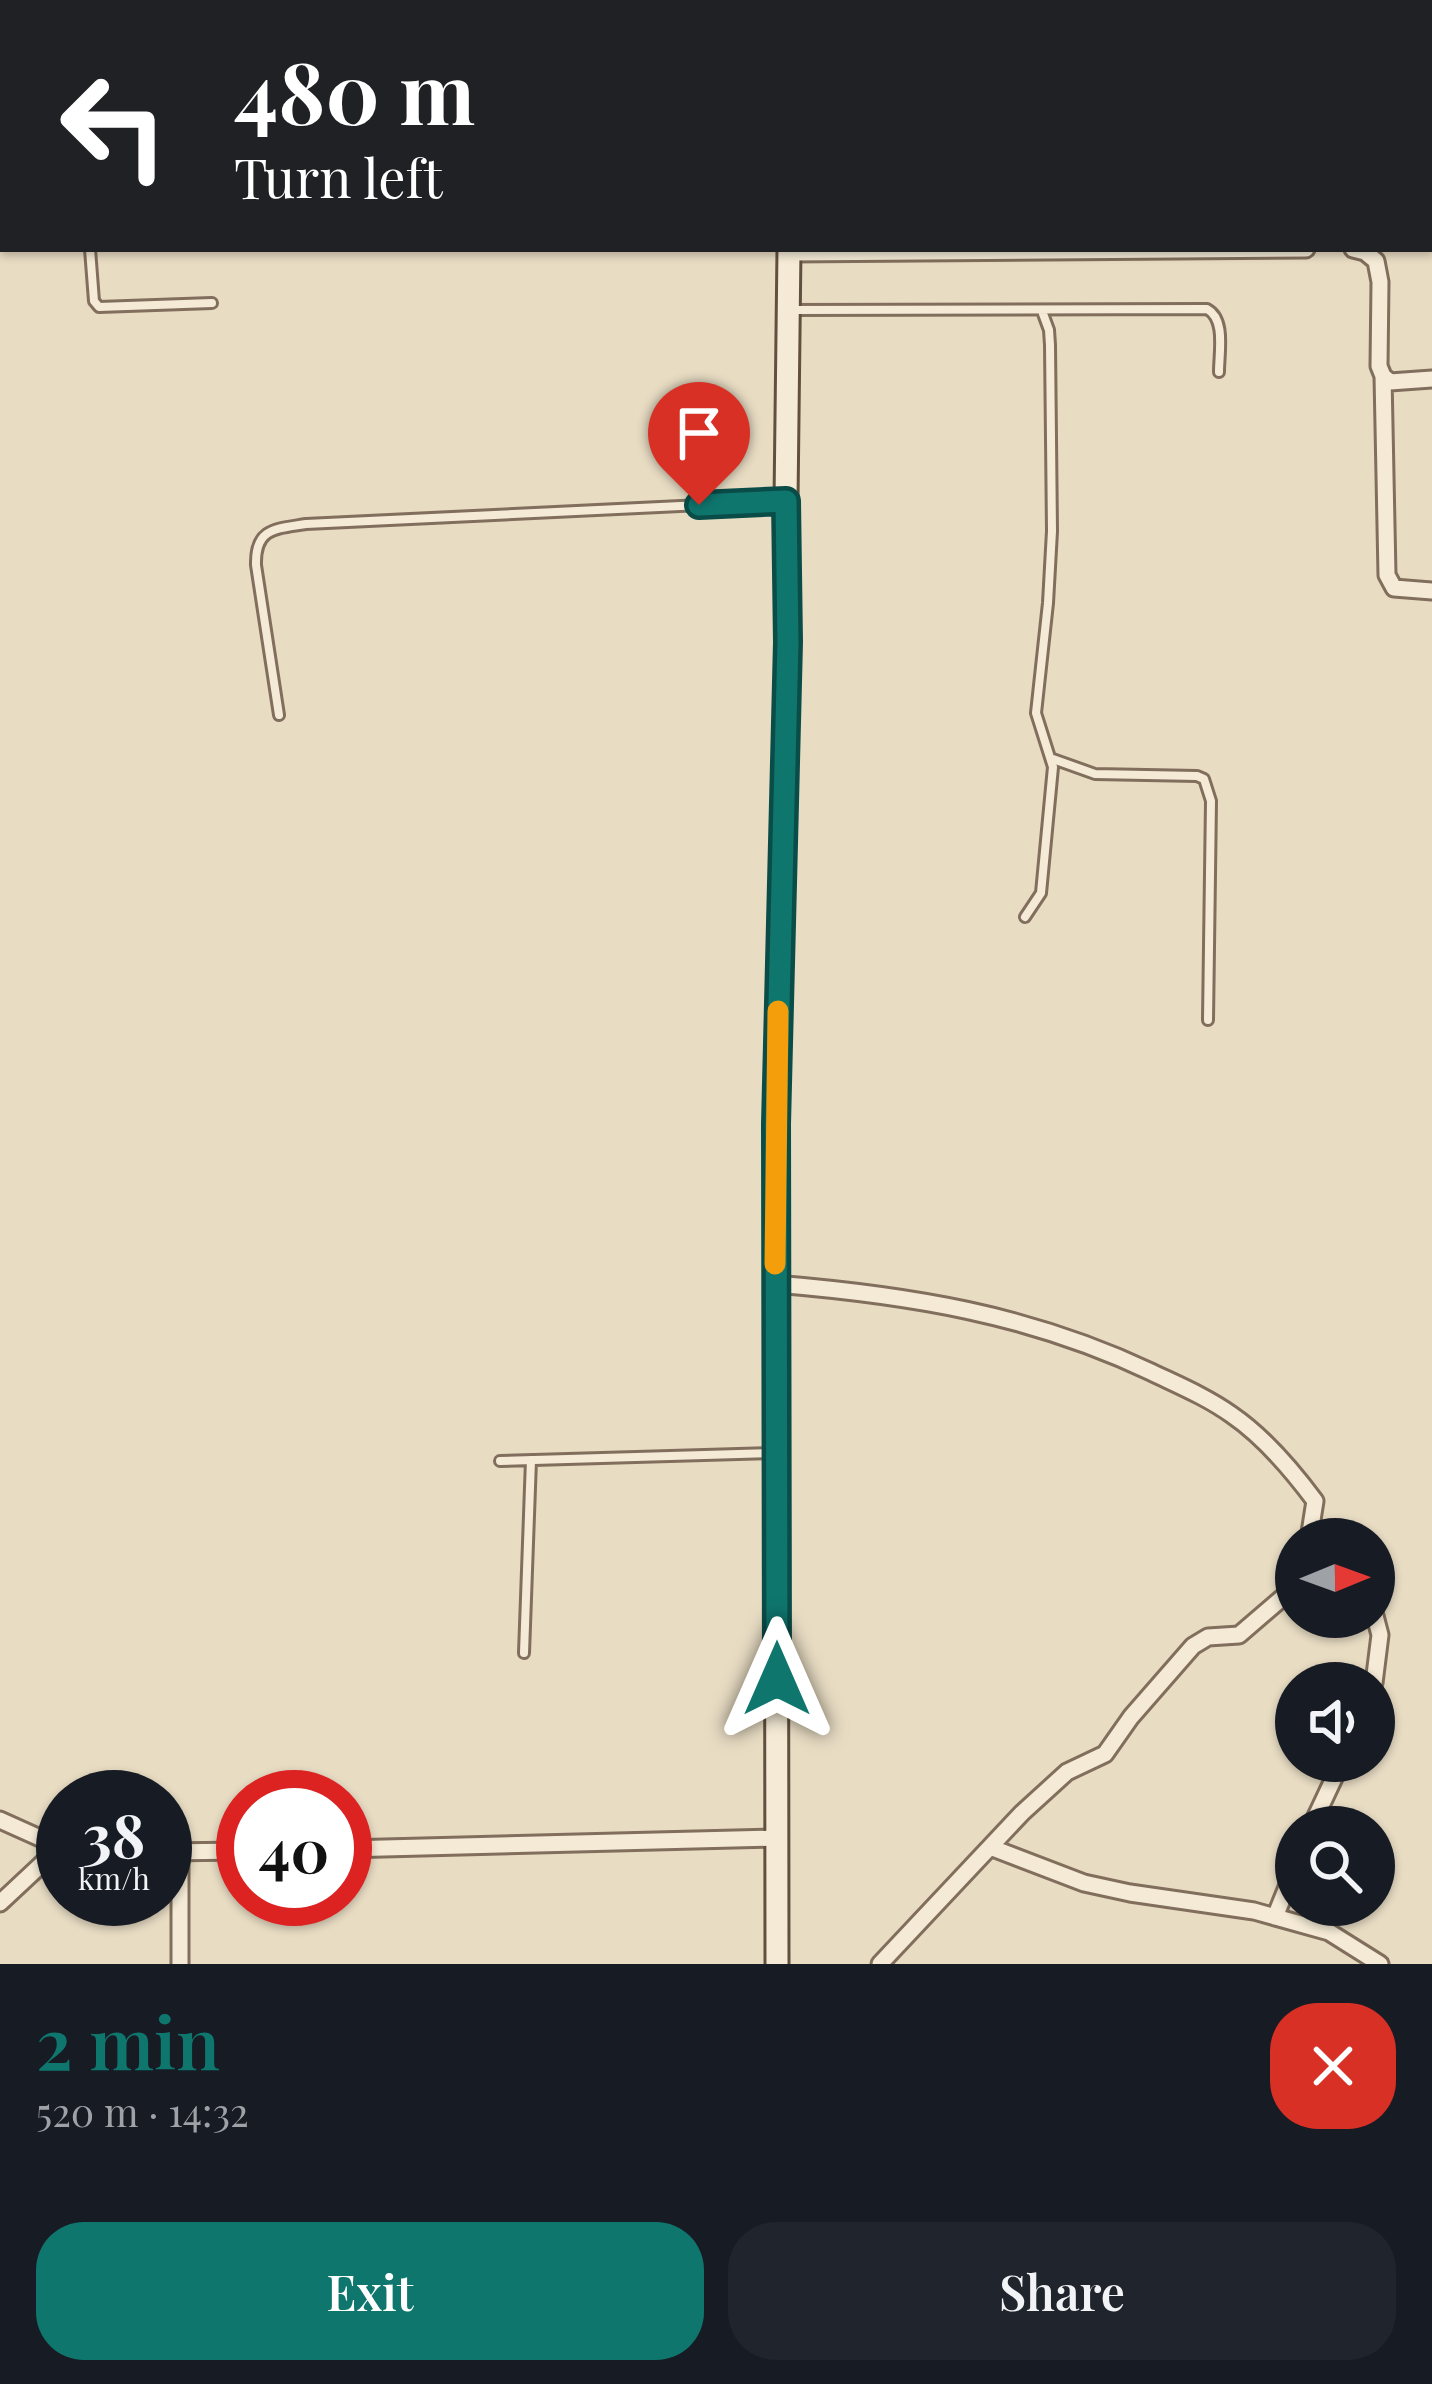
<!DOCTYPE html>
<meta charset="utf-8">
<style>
body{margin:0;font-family:"Playfair Display",serif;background:#20242c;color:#f1f3f6;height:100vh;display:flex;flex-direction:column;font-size:45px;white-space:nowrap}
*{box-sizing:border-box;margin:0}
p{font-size:39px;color:#9ea1a6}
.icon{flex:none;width:66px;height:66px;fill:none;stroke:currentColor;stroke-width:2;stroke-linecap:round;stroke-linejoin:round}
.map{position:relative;height:1964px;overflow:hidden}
.side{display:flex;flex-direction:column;background:#171b24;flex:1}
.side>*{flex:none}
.hud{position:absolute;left:0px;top:0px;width:1434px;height:252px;box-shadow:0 3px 9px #0004;background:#202124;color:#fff;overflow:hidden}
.needle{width:78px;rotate:89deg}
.controls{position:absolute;left:1275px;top:1518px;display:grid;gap:24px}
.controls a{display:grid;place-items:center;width:120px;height:120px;border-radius:50%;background:#171b24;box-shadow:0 3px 9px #0004;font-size:60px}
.speed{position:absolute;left:36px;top:1770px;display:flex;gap:24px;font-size:60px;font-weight:700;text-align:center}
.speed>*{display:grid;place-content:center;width:156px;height:156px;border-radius:50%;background:#171b24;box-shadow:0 3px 9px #0004;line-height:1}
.speed small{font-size:30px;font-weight:400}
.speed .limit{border:18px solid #d22;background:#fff;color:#111}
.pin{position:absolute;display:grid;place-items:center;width:102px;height:102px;color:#fff;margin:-123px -51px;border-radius:50% 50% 50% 0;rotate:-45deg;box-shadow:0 0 12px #0007}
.pin .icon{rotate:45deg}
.me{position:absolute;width:132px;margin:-66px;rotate:0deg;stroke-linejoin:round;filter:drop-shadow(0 0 9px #0008)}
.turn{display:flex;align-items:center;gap:42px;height:252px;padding:0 36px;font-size:54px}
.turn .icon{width:156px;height:156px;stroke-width:2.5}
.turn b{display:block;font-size:84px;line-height:102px}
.round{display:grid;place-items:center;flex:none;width:126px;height:126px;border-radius:48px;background:#20242c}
.overview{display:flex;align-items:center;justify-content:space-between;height:204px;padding:0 36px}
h1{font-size:72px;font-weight:600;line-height:90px;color:#0f766e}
.action{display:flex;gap:24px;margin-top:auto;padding:24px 36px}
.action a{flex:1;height:138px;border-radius:48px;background:#0f766e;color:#fff;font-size:48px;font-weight:600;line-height:138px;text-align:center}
.action a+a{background:#20242c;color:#f1f3f6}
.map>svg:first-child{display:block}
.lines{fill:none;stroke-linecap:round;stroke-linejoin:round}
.lane-casing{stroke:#816e5c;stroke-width:14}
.street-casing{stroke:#816e5c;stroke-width:21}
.secondary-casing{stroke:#62503f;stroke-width:27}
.lane{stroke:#f4ead5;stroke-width:8}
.street{stroke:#f4ead5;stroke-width:15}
.secondary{stroke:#f4ead5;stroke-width:21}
.route-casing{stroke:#0a4d48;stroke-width:30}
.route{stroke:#0f766e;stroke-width:21}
.slow{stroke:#f59e0b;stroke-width:21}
</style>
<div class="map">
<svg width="1432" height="1964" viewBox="0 0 1432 1964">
<rect width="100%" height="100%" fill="#e8dcc3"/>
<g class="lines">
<!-- lane casing -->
<g class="lane-casing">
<path id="lane" d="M 90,249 L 94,301 L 99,307 L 212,303
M 790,310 L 1207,309 C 1226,319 1219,352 1219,372
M 279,715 L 256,565 C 255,528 275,529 306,524 L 785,501
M 1053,759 L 1095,774 L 1197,776 L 1204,779 L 1211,801 L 1208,1020
M 1025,917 L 1041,893 L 1053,767 L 1036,713 L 1048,603 L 1052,531 L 1050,345 L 1049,330 L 1042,311
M 500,1461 L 774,1453
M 524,1653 L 531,1460"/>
</g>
<!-- street casing -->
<g class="street-casing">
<path id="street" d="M 199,0 L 199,3
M 0,173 L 3,173
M 1431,206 L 1432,205
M 1353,249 L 1365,252 L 1376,261 L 1380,282 L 1379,366 L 1383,376 L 1390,382 L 1432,379
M 789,253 L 1306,249
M 1383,376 L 1387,575 L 1394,588 L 1432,591
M 775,1284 C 908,1295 1029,1314 1151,1372 C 1178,1385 1207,1397 1232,1415 C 1264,1437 1292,1470 1315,1501 L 1309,1539
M 1374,1612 L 1380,1635 L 1374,1683
M 0,1820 L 60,1847
M 1311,1827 L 1342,1761
M 990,1847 L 1084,1883 L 1130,1893 L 1254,1911 L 1329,1932 L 1380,1964
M 345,1849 L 778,1838
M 165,1852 L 243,1851
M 0,1903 L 60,1847 L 63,1847
M 1275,1917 L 1296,1865
M 180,1964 L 180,1852
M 880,1964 L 1022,1813 L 1067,1772 L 1105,1754 L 1131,1717 L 1193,1646 L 1208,1637 L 1239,1635 L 1296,1586"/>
</g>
<!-- secondary casing -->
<g class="secondary-casing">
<path id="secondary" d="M 792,3 L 792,0
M 777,1964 L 776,1124 L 788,642 L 786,501 L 789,249"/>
</g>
<!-- lane -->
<use href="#lane" class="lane"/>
<!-- street -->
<use href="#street" class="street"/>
<!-- secondary -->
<use href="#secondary" class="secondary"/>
</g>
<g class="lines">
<!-- route casing -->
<g class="route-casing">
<path id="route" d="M 699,505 L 786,501 L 788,642 L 776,1124 L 777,1679"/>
</g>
<!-- route -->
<use href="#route" class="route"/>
<!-- slow -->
<path class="slow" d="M 775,1264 L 778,1011"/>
</g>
</svg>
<div class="controls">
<a><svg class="needle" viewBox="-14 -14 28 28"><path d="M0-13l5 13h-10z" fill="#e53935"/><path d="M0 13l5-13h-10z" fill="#9ea1a6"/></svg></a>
<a><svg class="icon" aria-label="sound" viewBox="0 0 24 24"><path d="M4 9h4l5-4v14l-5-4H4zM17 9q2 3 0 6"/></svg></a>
<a><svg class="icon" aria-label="search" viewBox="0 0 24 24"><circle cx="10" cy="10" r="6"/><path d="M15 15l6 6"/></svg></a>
</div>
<div class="speed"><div>38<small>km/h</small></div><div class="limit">40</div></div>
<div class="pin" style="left:699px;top:505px;background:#d93025"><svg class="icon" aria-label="arrive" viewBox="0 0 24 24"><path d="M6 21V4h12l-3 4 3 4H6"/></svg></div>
<svg class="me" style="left:777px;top:1679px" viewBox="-20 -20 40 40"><path d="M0-17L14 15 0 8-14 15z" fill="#0f766e" stroke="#fff" stroke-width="4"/></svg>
<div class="hud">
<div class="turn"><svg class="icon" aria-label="left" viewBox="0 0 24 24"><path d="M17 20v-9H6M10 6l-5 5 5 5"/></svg><div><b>480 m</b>Turn left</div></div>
</div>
</div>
<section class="side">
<div class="overview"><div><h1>2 min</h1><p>520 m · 14:32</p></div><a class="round" style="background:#d93025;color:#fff"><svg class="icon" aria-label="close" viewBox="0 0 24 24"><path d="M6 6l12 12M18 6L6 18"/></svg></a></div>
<div class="action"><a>Exit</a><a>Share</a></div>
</section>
